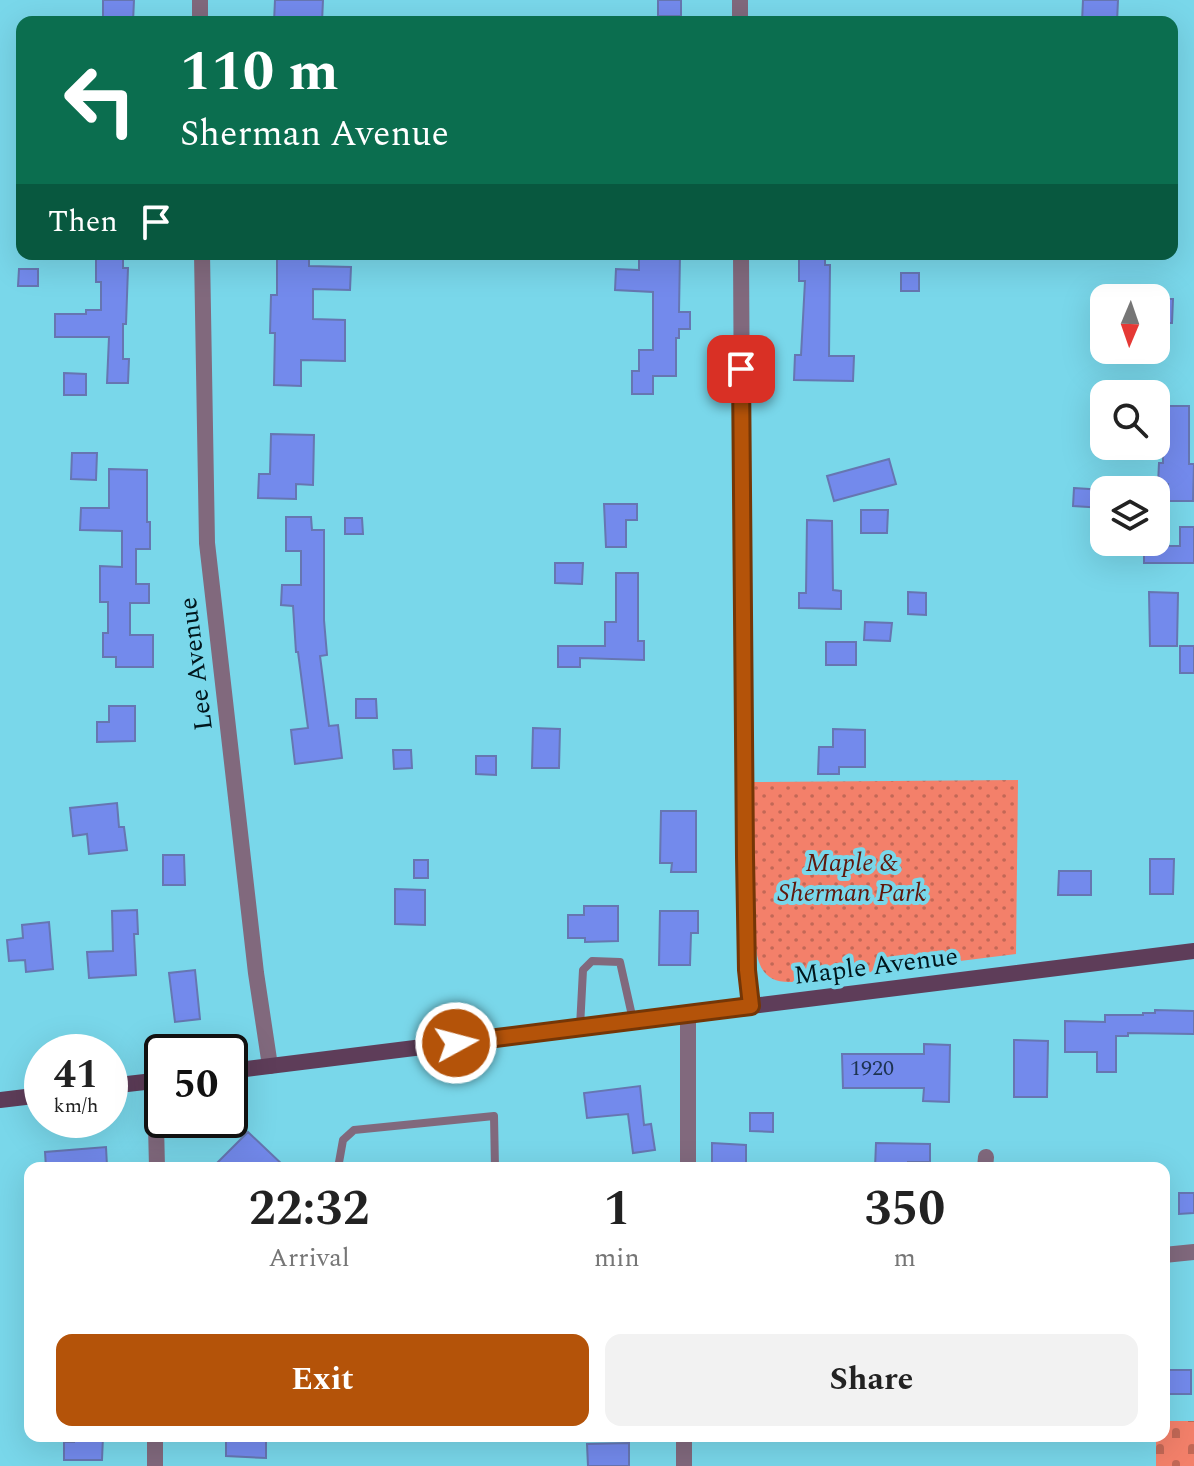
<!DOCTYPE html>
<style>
body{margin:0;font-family:Spectral,serif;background:#f2f2f2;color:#222;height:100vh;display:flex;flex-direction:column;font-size:30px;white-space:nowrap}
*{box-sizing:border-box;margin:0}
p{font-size:26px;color:#767676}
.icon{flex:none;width:44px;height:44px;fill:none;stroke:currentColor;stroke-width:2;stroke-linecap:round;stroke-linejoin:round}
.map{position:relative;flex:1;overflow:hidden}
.sheet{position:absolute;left:24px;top:1162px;width:1146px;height:280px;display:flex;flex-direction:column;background:#fff;border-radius:16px;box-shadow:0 8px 32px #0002}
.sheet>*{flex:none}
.top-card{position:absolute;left:16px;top:16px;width:1162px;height:244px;border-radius:16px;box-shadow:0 8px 32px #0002;background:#0b6e4f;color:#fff;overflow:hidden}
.needle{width:52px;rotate:182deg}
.buttons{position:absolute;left:1090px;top:284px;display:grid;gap:16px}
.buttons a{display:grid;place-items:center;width:80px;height:80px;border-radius:16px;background:#fff;box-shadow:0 8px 32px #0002;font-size:40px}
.speed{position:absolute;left:24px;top:1034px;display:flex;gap:16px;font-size:40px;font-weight:700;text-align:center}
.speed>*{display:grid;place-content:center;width:104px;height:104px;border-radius:50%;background:#fff;box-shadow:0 8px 32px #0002;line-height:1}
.speed small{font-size:20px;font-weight:400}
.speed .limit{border:4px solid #111;border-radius:12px;background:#fff;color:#111}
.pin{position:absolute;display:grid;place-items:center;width:68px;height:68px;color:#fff;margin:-34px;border-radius:16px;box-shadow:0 4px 12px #0006}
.me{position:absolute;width:88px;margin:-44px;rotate:83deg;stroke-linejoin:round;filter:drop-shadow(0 0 6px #0008)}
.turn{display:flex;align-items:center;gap:28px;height:168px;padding:0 32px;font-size:36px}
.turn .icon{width:104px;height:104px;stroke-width:2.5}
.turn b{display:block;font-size:56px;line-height:68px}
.then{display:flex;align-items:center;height:76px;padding:0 32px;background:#0003;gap:16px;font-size:30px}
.eta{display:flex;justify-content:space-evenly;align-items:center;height:136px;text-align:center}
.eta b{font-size:48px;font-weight:700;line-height:56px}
.button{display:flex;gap:16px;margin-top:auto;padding:16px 32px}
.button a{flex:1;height:92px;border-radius:16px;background:#b45309;color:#fff;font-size:32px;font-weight:700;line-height:92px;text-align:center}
.button a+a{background:#f2f2f2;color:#222}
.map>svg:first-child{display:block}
.cemetery{fill:url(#cemetery-stones)}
.park{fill:url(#park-dots)}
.building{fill:#738aec;stroke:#6676b1;stroke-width:2}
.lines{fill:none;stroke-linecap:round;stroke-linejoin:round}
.lane{stroke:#81697d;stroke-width:8}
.street{stroke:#81697d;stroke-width:16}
.secondary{stroke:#5e3d59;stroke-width:16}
.route-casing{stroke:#753606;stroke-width:20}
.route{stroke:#b45309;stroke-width:14}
.labels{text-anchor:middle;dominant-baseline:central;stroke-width:8;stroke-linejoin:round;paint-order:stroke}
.number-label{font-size:22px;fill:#1d3350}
.street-label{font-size:26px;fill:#00161c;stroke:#79d7ea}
.park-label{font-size:26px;font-style:italic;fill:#60180c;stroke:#79d7ea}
</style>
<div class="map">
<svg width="1194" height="1466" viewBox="0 0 1194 1466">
<defs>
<pattern id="cemetery-stones" width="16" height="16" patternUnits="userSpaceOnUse" patternTransform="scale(2)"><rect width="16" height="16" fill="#f3806a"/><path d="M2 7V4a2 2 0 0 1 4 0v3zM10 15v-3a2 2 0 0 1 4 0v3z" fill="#c26856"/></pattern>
<pattern id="park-dots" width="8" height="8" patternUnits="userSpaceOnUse" patternTransform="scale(2)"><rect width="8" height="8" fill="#f3806a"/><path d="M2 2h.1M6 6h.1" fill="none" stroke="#c26856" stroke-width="1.8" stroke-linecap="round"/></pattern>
</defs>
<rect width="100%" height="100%" fill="#79d7ea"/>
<!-- cemetery -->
<path class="cemetery" d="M 1164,1421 L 1194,1421 L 1194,1466 L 1156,1466 L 1156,1436 L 1164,1436 Z"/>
<!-- park -->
<path class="park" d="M 1018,780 L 1016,954 L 792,982 C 768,983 759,971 756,949 L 753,782 Z"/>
<!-- building -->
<path class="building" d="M 103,0 L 134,0 L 133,22 L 103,22 Z
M 275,0 L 323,0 L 322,22 L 274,22 Z
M 658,0 L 681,0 L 681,16 L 658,16 Z
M 1083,0 L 1118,0 L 1117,22 L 1082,22 Z
M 96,254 L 123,254 L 123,268 L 128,268 L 126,324 L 123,324 L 123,359 L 129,359 L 128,383 L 107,383 L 109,337 L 55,337 L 55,314 L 86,314 L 86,310 L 101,310 L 101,282 L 96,282 Z
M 277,254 L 309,254 L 309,266 L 351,267 L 350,290 L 313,289 L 313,319 L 345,320 L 345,361 L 301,360 L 301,386 L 274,385 L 275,333 L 270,333 L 271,295 L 277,295 Z
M 639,254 L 680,254 L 679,312 L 690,312 L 690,329 L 679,329 L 679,338 L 676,338 L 676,376 L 653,376 L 653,394 L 632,394 L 632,371 L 639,371 L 639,350 L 653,350 L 653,292 L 615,290 L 616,269 L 639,270 Z
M 799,254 L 825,254 L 825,265 L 830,265 L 829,356 L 854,356 L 853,381 L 794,380 L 795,355 L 801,355 L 805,281 L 799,281 Z
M 19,269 L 38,269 L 38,286 L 18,286 Z
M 901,273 L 919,273 L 919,291 L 901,291 Z
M 1156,299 L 1173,299 L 1172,323 L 1156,323 Z
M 64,373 L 86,374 L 86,395 L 64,395 Z
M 1168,406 L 1189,406 L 1189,464 L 1194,464 L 1193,501 L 1167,501 L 1168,484 L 1158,484 L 1159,463 L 1163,463 L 1163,416 L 1168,416 Z
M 271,434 L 314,435 L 313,485 L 296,484 L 296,499 L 258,498 L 259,474 L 270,474 Z
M 72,453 L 97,453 L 96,480 L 71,479 Z
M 889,459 L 896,484 L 834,501 L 827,476 Z
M 109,469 L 147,470 L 147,522 L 150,522 L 150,549 L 136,549 L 136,584 L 149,584 L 149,603 L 130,603 L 130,635 L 153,635 L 153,667 L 116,667 L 116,657 L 103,657 L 103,633 L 108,633 L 108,602 L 100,602 L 100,566 L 122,567 L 122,531 L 80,530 L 81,508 L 109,508 Z
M 1074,488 L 1104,490 L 1104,508 L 1073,506 Z
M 604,504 L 637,504 L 637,520 L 626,520 L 626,547 L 606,547 Z
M 861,510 L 888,510 L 887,533 L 861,533 Z
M 286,517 L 311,517 L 312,530 L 324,530 L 324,620 L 327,655 L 320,656 L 329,726 L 338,725 L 342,758 L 295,764 L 291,730 L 308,728 L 298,652 L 296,652 L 293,606 L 281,605 L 282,585 L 301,585 L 301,551 L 286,551 Z
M 345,518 L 362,518 L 363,534 L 345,534 Z
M 807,520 L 832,521 L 833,590 L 841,591 L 841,609 L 799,608 L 799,593 L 806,593 Z
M 1180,527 L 1194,527 L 1194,563 L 1144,563 L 1144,546 L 1180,546 Z
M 555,563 L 583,563 L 582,584 L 555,583 Z
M 616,573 L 638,573 L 638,641 L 644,641 L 644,660 L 580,658 L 580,667 L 558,667 L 558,646 L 605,646 L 605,622 L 616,622 Z
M 908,592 L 926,593 L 926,615 L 908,614 Z
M 1149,592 L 1178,593 L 1177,646 L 1150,646 Z
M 865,622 L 892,623 L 890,641 L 864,640 Z
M 826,642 L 856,642 L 856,665 L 826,665 Z
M 1180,646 L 1194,646 L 1194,673 L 1180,673 Z
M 356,699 L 376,699 L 377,718 L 356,718 Z
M 109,706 L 135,706 L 135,741 L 97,742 L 97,722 L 109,722 Z
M 533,728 L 560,729 L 559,768 L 532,768 Z
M 833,729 L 865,730 L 865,767 L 839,767 L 839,774 L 818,774 L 819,747 L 833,747 Z
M 393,750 L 411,750 L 412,768 L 394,769 Z
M 476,756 L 496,756 L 496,775 L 476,774 Z
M 117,803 L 119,827 L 124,827 L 127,850 L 89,854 L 87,834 L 73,836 L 70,808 Z
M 661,811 L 696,811 L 696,872 L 671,872 L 672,863 L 660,863 Z
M 163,855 L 184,855 L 185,885 L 163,885 Z
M 1150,859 L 1174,859 L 1173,894 L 1150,894 Z
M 414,860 L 428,860 L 428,878 L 414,878 Z
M 1059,871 L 1091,871 L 1091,895 L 1058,895 Z
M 395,889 L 425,890 L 425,925 L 395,924 Z
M 584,906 L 618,906 L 618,941 L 585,942 L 585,938 L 568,938 L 568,915 L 584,915 Z
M 137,910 L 138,934 L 134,934 L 136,975 L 89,978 L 87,952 L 113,951 L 112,911 Z
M 660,911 L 698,911 L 698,933 L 691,933 L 690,965 L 659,965 Z
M 49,922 L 53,969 L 26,972 L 25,960 L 9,961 L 7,940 L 23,938 L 22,925 Z
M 195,970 L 200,1019 L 175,1022 L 169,973 Z
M 1155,1010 L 1194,1011 L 1194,1034 L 1128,1033 L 1128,1036 L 1116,1036 L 1116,1072 L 1097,1072 L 1097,1052 L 1065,1052 L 1065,1021 L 1105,1022 L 1105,1015 L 1143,1015 L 1143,1013 L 1155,1013 Z
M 1014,1040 L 1048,1041 L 1047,1097 L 1014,1097 Z
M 924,1044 L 950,1045 L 949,1102 L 923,1101 L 924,1088 L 843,1088 L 842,1054 L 924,1054 Z
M 640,1086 L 644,1125 L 651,1124 L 655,1150 L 633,1153 L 628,1114 L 587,1118 L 584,1093 Z
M 750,1113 L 773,1113 L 773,1132 L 750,1131 Z
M 248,1132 L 286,1168 L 212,1168 Z
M 712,1143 L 746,1145 L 746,1168 L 712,1168 Z
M 876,1143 L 930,1144 L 930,1162 L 908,1162 L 908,1168 L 875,1168 Z
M 106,1147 L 107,1166 L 46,1168 L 45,1152 Z
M 1179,1193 L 1194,1193 L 1194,1213 L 1179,1214 Z
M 1164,1370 L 1191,1370 L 1191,1394 L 1164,1394 Z
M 74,1436 L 103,1436 L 102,1460 L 64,1460 L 64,1442 L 74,1442 Z
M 226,1436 L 266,1436 L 266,1458 L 226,1456 Z
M 629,1443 L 629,1466 L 588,1466 L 587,1444 Z"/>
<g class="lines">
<!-- lane -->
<path class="lane" d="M 580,1027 L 583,970 L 592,961 L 620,962 L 633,1020
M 338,1168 L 343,1140 L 354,1130 L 494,1116 L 495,1168"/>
<!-- street -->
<path class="street" d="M 200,0 L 200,22
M 740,0 L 740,22
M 202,254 L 207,543 L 256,973 L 270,1066
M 741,254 L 744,773 L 747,970 L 751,1006
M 688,1014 L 688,1168
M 155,1081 L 157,1168
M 985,1168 L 986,1157
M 1164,1255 L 1194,1252
M 155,1466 L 155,1436
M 684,1466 L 684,1436"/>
<!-- secondary -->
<path class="secondary" d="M 230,1071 L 1194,951
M 110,1086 L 162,1080
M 0,1100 L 42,1095"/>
</g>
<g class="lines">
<!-- route casing -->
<g class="route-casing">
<path id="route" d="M 456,1043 L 751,1006 L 747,970 L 745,857 L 741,369"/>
</g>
<!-- route -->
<use href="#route" class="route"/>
</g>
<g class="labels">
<!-- number labels -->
<g class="number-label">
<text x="872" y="1068">1920</text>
</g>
<!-- street labels -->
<g class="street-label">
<text transform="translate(196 664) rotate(-97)">Lee Avenue</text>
<text transform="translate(876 966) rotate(-7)">Maple Avenue</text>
</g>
<!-- park labels -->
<g class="park-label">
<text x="852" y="863">Maple &amp;<tspan x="852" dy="30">Sherman Park</tspan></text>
</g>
</g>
</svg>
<div class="buttons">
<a><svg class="needle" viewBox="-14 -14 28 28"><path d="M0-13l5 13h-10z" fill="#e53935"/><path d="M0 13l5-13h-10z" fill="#767676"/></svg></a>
<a><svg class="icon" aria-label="search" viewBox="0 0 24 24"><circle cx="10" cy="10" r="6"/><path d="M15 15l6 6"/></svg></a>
<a><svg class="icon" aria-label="layers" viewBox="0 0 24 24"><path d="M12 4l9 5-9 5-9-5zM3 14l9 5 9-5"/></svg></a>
</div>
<div class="speed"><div>41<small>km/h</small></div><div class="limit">50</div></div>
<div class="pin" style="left:741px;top:369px;background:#d93025"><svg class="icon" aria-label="arrive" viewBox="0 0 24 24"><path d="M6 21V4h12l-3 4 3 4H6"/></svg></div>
<svg class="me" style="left:456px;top:1043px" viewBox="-20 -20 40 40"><circle r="17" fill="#b45309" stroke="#fff" stroke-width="3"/><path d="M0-11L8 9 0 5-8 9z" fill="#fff"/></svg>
<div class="top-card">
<div class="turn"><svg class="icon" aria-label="left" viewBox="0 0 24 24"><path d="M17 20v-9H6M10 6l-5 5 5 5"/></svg><div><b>110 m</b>Sherman Avenue</div></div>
<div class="then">Then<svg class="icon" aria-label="arrive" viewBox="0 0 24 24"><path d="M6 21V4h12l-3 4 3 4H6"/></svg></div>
</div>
<section class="sheet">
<div class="eta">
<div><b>22:32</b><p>Arrival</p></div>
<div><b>1</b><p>min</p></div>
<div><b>350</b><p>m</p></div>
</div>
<div class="button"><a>Exit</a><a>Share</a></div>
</section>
</div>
